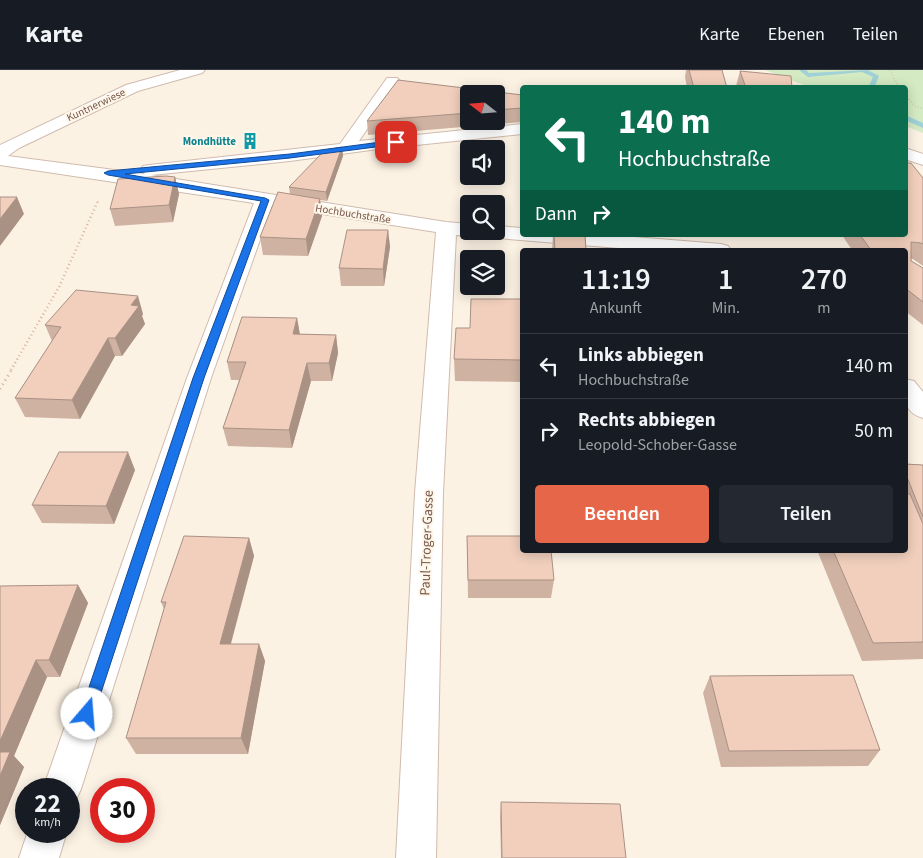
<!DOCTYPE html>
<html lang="de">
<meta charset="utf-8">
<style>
body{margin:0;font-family:"Source Sans 3",sans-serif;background:#242831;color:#f1f3f6;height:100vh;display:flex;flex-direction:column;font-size:19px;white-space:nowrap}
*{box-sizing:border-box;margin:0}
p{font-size:16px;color:#9ea1a6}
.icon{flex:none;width:28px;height:28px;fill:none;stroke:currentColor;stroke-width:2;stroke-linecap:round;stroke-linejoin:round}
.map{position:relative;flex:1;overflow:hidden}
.sheet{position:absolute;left:520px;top:178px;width:388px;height:305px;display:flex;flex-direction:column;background:#171b24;border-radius:5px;box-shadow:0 2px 12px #0003}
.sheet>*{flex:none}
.hud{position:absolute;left:520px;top:15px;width:388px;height:152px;border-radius:5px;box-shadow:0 2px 12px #0003;background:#0b6e4f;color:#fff;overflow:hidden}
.needle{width:32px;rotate:287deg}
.tools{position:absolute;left:460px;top:15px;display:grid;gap:10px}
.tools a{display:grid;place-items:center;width:45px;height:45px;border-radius:5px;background:#171b24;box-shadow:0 2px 12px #0003;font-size:25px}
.speed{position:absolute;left:15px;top:708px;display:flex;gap:10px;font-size:25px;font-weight:700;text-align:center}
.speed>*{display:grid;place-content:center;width:65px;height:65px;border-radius:50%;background:#171b24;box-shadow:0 2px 12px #0003;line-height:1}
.speed small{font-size:12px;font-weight:400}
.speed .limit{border:8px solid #d22;background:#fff;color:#111}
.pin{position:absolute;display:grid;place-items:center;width:42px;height:42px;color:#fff;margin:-21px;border-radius:10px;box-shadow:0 2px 8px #0006}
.me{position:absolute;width:55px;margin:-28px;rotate:18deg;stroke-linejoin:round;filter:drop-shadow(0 0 4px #0008)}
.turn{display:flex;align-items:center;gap:18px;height:105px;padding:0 15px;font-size:22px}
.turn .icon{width:65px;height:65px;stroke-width:2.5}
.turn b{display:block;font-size:35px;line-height:42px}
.then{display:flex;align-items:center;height:48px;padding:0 15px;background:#0003;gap:10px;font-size:19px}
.eta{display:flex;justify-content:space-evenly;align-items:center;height:85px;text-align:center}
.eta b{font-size:30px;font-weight:600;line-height:35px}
.cta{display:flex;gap:10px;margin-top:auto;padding:10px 15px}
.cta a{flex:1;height:58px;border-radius:5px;background:#e6664a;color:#fff;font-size:20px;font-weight:600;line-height:58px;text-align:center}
.cta a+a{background:#242831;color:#f1f3f6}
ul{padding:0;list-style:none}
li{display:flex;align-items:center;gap:15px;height:65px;padding:0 15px;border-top:1px solid #363941}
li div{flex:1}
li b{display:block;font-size:19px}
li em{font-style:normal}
header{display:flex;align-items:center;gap:30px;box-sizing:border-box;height:70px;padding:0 25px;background:#171b24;border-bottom:1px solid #363941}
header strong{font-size:24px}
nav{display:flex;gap:28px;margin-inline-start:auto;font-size:18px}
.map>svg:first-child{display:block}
.green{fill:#d4eac3}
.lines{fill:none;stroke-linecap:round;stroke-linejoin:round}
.stream{fill:#9fd1d7;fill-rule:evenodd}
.minor-casing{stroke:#d0bbae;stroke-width:2}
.path-far2{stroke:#d6b29f;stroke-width:2;stroke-dasharray:0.5 2.5;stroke-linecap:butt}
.path-far1{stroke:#d6b29f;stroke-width:2.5;stroke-dasharray:1 3;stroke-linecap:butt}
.path{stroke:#d6b29f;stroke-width:3;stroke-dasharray:1 4;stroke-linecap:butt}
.minor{fill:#fff;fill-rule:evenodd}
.wall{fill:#cfb2a2;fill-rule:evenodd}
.shaded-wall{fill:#a99184}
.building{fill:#f1cfbc;stroke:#a99184}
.route{fill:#1a73e8;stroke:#114b97}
.labels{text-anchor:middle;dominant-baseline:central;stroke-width:4;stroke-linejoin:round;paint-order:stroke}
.far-street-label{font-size:11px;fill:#75574a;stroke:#fff6ea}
.far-culture-label{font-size:11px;font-weight:bold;fill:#0d838f;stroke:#fff6ea;text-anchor:end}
.street-label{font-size:14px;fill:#75574a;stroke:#fff6ea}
</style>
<header>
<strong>Karte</strong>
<nav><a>Karte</a><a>Ebenen</a><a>Teilen</a></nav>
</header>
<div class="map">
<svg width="923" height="788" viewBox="0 0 923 788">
<rect width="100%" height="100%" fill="#fcf2e4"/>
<!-- green -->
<path class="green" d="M 765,0 L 923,0 L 923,63 L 905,56 L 905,18 L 809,17 Z"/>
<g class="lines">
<!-- stream -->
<path class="stream" d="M 799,0 L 806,0 L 809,3 L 868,0 L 879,6 L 874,18 L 868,18 L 873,7 L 862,2 L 808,7 Z
M 905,45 L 923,53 L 923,58 L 905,50 Z"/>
<!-- minor casing -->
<g class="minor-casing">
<path id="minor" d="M 180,0 L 205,0 L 202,3 L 138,21 L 19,78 L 8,86 L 145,104 L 140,100 L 143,96 L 149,95 L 340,74 L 387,8 L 397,8 L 400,11 L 359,71 L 522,54 L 522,64 L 378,79 L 290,91 L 151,105 L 446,152 L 469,154 L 469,161 L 496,161 L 496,156 L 522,158 L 522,165 L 609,165 L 721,174 L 728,176 L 731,180 L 643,180 L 485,167 L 477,163 L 469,166 L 456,165 L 443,423 L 436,788 L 396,788 L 415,423 L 436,162 L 272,136 L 211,308 L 81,719 L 75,732 L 69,735 L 69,719 L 43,719 L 187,308 L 254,133 L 0,95 L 0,75 L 126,15 Z
M 905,78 L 923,84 L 923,95 L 905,89 Z
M 905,309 L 914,311 L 923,322 L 923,348 C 902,342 905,327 905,309 Z
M 28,761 L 67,761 L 59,788 L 19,788 Z"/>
</g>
<!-- path-far2 -->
<path class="path-far2" d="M 890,0 L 899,18
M 905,25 L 915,36 L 923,39
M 98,132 L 99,129"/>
<!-- path-far1 -->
<path class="path-far1" d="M 11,300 L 59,217 L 98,131"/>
<!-- path -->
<path class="path" d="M 0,319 L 12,299"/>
<!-- minor -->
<use href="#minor" class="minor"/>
</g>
<!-- wall -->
<path class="wall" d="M 686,0 L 722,0 L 727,18 L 687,18 L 685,7 Z
M 740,1 L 792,18 L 737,18 L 736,16 Z
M 398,10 L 522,25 L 522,52 L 368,65 L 367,51 ZM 469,24 L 496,24 L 496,51 L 469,51 Z
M 342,77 L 343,86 L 327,131 L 320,130 L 322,146 L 308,186 L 263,185 L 260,167 L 290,124 L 289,117 Z
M 175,107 L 179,124 L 173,152 L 115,156 L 110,139 Z
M 923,108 L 923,196 L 913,189 L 911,189 L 911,191 L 923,198 L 923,255 L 905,241 L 905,180 L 852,180 L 842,165 L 905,165 Z
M 388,160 L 390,177 L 384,216 L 341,216 L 339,198 Z
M 553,165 L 585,165 L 586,180 L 552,180 Z
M 522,229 L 522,312 L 455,311 L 454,289 Z
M 143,244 L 142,246 L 145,254 L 122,286 L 115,286 L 80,349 L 25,347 L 15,328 L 52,271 L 45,255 Z
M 297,248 L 300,264 L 336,265 L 338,283 L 332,311 L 311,311 L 292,378 L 228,376 L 223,358 L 239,310 L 231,310 L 227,292 Z
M 905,394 L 923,395 L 923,589 L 862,591 L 817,480 L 905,480 Z
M 135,400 L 114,454 L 42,453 L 32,435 Z
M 467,466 L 554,510 L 551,528 L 468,528 Z
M 249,468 L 254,486 L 231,574 L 259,574 L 265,591 L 248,684 L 136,684 L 126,668 L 164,539 L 161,532 Z
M 78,515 L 88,533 L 60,607 L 47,607 L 14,686 L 24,697 L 0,755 L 0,516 Z
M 710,606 L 880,680 L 868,696 L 721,697 L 703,623 Z
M 501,732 L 626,788 L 501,788 L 500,747 Z"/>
<!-- shaded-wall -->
<path class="shaded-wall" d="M 342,77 L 343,86 L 327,131 L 326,122 Z
M 175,107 L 179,124 L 173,152 L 169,135 Z
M 17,127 L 24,144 L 0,176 L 0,149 Z
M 320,129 L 322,146 L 308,186 L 306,169 Z
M 388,160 L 390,177 L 384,216 L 383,199 Z
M 138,226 L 143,244 L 142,246 L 145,254 L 122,286 L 115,268 L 131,235 Z
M 297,248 L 300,266 L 293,264 Z
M 336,265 L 338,283 L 332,311 L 329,293 Z
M 108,268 L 115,286 L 80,349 L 72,330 Z
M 307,293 L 311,311 L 292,378 L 289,360 Z
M 128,382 L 135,400 L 114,454 L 106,436 Z
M 249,468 L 254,486 L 226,591 L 220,574 Z
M 78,515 L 88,533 L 60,607 L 49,590 Z
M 259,574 L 265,591 L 248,684 L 241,668 Z
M 36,590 L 47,607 L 14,686 L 24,697 L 0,755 L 0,671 Z"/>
<!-- building -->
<path class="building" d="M 689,0 L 722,0 L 727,18 L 694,18 Z
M 740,1 L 791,6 L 792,18 L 746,18 Z
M 398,10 L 522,25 L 522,38 L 496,40 L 496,24 L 469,24 L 469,43 L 367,51 Z
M 342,77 L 326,122 L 289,117 L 325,80 Z
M 905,93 L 911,93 L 923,108 L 923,174 L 921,173 L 911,172 L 911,191 L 923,198 L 923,232 L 905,218 L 905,180 L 871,180 L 860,165 L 905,165 Z
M 166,106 L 175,107 L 169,135 L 110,139 L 118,109 Z
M 278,122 L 320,129 L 306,169 L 260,167 Z
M 0,127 L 17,127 L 0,149 Z
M 347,160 L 388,160 L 383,199 L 339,198 Z
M 554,165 L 585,165 L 586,180 L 555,180 Z
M 707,179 L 770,180 L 707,180 Z
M 76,220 L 138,226 L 131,235 L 139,236 L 115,268 L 108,268 L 72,330 L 15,328 L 61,257 L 45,255 Z
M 471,229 L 522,229 L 522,290 L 454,289 L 456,258 L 470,258 Z
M 242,247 L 297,248 L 293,264 L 336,265 L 329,293 L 307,293 L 289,360 L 223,358 L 246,292 L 227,292 Z
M 59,382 L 128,382 L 106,436 L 32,435 Z
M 905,394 L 923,395 L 923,447 L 905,402 Z
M 905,424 L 910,424 L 923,454 L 923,572 L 873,573 L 833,480 L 905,480 Z
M 184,466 L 249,468 L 220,574 L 259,574 L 241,668 L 126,668 L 166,532 L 161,532 Z
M 467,466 L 522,466 L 522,480 L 551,480 L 554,510 L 468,510 Z
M 78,515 L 49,590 L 36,590 L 0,671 L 0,516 Z
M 853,605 L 880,680 L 729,681 L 710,606 Z
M 0,682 L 10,682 L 0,706 Z
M 501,732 L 620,734 L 626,788 L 502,788 Z"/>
<!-- route -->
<path class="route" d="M 396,70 L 400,72 L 399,74 L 290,88 L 125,104 L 265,128 L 269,130 L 204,308 L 94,644 L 92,649 L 87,651 L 82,649 L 80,644 L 193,308 L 261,131 L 108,105 L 104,103 L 108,101 L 290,84 Z"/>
<!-- icons -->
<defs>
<g id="building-bare" transform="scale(1.35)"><path d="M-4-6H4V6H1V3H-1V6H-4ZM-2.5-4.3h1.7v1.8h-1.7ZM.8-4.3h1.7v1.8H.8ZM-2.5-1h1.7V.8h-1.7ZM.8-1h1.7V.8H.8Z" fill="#0f9aa8" stroke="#fff6ea" stroke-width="2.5" paint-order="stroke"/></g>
</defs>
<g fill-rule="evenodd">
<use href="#building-bare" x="250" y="71"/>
</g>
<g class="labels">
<!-- far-street labels -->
<g class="far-street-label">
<text transform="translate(96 35) rotate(-25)">Kuntnerwiese</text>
<text transform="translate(353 144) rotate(9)">Hochbuchstraße</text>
</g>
<!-- far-culture labels -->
<g class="far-culture-label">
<text x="236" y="71">Mondhütte</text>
</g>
<!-- street labels -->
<g class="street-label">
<text transform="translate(427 473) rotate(-88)">Paul-Troger-Gasse</text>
</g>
</g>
</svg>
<div class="tools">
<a><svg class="needle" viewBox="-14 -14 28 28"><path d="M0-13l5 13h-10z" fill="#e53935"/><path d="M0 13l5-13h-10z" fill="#9ea1a6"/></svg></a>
<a><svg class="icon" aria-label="sound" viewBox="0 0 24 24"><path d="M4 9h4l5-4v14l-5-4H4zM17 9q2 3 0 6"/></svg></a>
<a><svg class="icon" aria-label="search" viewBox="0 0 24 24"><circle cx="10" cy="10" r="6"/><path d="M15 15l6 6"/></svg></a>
<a><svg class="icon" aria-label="layers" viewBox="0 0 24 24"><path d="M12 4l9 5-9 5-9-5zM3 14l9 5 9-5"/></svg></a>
</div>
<div class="speed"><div>22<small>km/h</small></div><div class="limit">30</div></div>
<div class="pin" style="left:396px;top:72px;background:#d93025"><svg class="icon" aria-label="arrive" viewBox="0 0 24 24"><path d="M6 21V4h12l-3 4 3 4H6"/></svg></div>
<svg class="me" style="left:87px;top:644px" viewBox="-20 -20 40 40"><circle r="19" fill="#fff"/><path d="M0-13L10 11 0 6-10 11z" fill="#1a73e8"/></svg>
<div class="hud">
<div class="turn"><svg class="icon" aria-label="left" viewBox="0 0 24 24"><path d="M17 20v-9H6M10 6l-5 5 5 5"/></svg><div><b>140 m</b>Hochbuchstraße</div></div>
<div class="then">Dann<svg class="icon" aria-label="right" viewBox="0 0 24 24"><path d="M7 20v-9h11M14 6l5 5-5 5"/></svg></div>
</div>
<section class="sheet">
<div class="eta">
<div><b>11:19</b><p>Ankunft</p></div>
<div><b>1</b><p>Min.</p></div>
<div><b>270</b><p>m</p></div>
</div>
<ul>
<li><svg class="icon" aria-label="left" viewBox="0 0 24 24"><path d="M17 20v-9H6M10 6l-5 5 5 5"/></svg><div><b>Links abbiegen</b><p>Hochbuchstraße</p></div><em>140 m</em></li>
<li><svg class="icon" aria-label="right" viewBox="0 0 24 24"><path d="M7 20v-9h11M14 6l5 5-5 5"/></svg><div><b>Rechts abbiegen</b><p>Leopold-Schober-Gasse</p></div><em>50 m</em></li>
</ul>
<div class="cta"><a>Beenden</a><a>Teilen</a></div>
</section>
</div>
